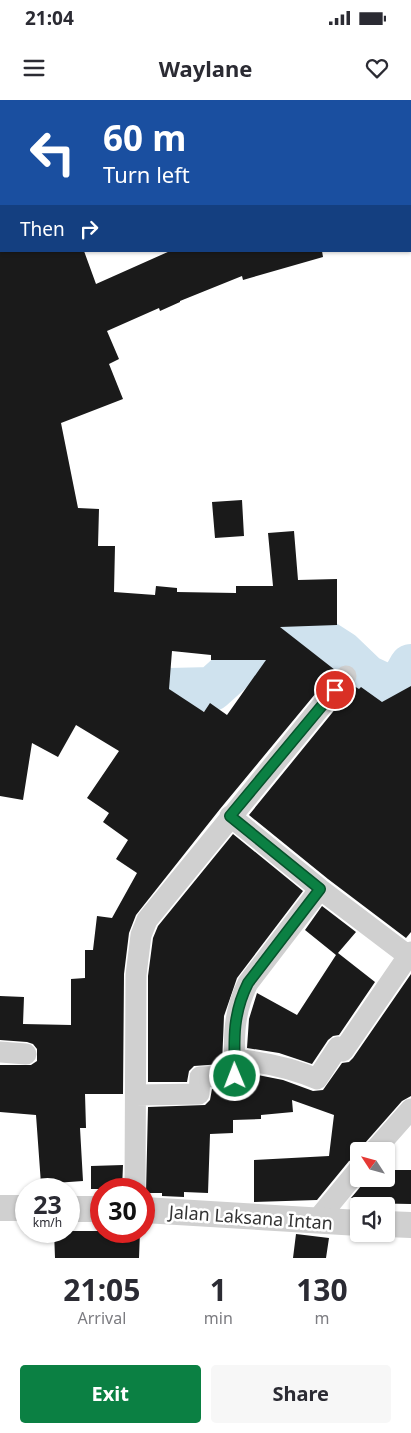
<!DOCTYPE html>
<style>
body{margin:0;font-family:"Noto Sans",sans-serif;background:#f7f7f7;color:#2b2b33;height:100vh;display:flex;flex-direction:column;font-size:19px;white-space:nowrap}
*{box-sizing:border-box;margin:0}
p{font-size:16px;color:#7c7c81}
.icon{flex:none;width:28px;height:28px;fill:none;stroke:currentColor;stroke-width:2;stroke-linecap:round;stroke-linejoin:round}
.map{position:relative;height:1158px;overflow:hidden}
.drawer{display:flex;flex-direction:column;background:#fff;flex:1}
.drawer>*{flex:none}
.top-card{position:absolute;left:0px;top:0px;width:411px;height:152px;box-shadow:0 1px 4px #0004;background:#1a4fa0;color:#fff;overflow:hidden}
.needle{width:32px;rotate:306deg}
.tools{position:absolute;left:350px;top:1042px;display:grid;gap:10px}
.tools a{display:grid;place-items:center;width:45px;height:45px;border-radius:5px;background:#fff;box-shadow:0 1px 4px #0004;font-size:25px}
.speed{position:absolute;left:15px;top:1078px;display:flex;gap:10px;font-size:25px;font-weight:700;text-align:center}
.speed>*{display:grid;place-content:center;width:65px;height:65px;border-radius:50%;background:#fff;box-shadow:0 1px 4px #0004;line-height:1}
.speed small{font-size:12px;font-weight:400}
.speed .limit{border:8px solid #d22;background:#fff;color:#111}
.pin{position:absolute;display:grid;place-items:center;width:42px;height:42px;color:#fff;margin:-21px;border:2px solid #fff;border-radius:50%;box-shadow:0 1px 5px #0007}
.me{position:absolute;width:55px;margin:-28px;rotate:359deg;stroke-linejoin:round;filter:drop-shadow(0 0 4px #0008)}
.turn{display:flex;align-items:center;gap:18px;height:105px;padding:0 20px;font-size:22px}
.turn .icon{width:65px;height:65px;stroke-width:2.5}
.turn b{display:block;font-size:35px;line-height:42px}
.then{display:flex;align-items:center;height:48px;padding:0 20px;background:#0003;gap:10px;font-size:19px}
.eta{display:flex;justify-content:space-evenly;align-items:center;height:85px;text-align:center}
.eta b{font-size:30px;font-weight:700;line-height:35px}
.cta{display:flex;gap:10px;margin-top:auto;padding:10px 20px}
.cta a{flex:1;height:58px;border-radius:5px;background:#0b8043;color:#fff;font-size:20px;font-weight:700;line-height:58px;text-align:center}
.cta a+a{background:#f7f7f7;color:#2b2b33}
.status{display:flex;justify-content:space-between;align-items:center;height:35px;padding:0 25px;background:#fff;direction:ltr}
.status svg{height:14px;fill:currentColor}
header{display:flex;justify-content:space-between;align-items:center;height:65px;padding:0 20px;background:#fff;font-size:22px;font-weight:700}
.map>svg:first-child{display:block}
.lines{fill:none;stroke-linecap:round;stroke-linejoin:round}
.river{stroke:#cfe2ee;stroke-width:44}
.building{fill:#1a1a1a;fill-rule:evenodd}
.minor{stroke:#d0d0d0;stroke-width:21}
.tertiary{stroke:#d0d0d0;stroke-width:26}
.route-casing{stroke:#07532c;stroke-width:12}
.route{stroke:#0b8043;stroke-width:9}
.labels{text-anchor:middle;dominant-baseline:central;stroke-width:5;stroke-linejoin:round;paint-order:stroke}
.street-label{font-size:18px;fill:#333;stroke:#fff}
</style>
<div class="status"><b>21:04</b><svg viewBox="0 0 49 12"><path d="M0 12V9h3v3zM5 12V6h3v6zM10 12V3h3v9zM15 12V0h3v12zM26 1h20v11H26zM47 4h2v5h-2z"/></svg></div>
<header><svg class="icon" aria-label="menu" viewBox="0 0 24 24"><path d="M4 6h16M4 12h16M4 18h16"/></svg>Waylane<svg class="icon" aria-label="heart" viewBox="0 0 24 24"><path d="M12 20l-8-8c-3-5 5-10 8-4 3-6 11-1 8 4z"/></svg></header>
<div class="map">
<svg width="411" height="1158" viewBox="0 0 411 1158">
<rect width="100%" height="100%" fill="#fff"/>
<g class="lines">
<!-- river -->
<path class="river" d="M 112,580 L 169,590 L 212,589 L 243,561 L 250,532 L 261,517 L 283,515 L 342,553 L 367,577 L 386,586 L 399,587 L 411,566"/>
</g>
<!-- building -->
<path class="building" d="M 5,151 L 84,151 L 96,184 L 170,151 L 322,151 L 323,157 L 243,180 L 242,176 L 180,201 L 180,202 L 160,211 L 159,208 L 107,231 L 119,259 L 109,264 L 123,299 L 61,323 L 78,408 L 99,409 L 98,446 L 115,446 L 114,492 L 155,495 L 156,486 L 177,488 L 177,492 L 236,493 L 236,486 L 273,486 L 268,433 L 294,431 L 298,480 L 337,479 L 337,525 L 280,527 L 335,570 L 220,709 L 136,815 L 129,833 L 124,874 L 123,994 L 85,994 L 86,1028 L 80,1028 L 83,1081 L 41,1084 L 36,1015 L 0,1012 L 0,965 L 31,965 L 37,961 L 37,949 L 33,944 L 27,942 L 0,940 L 0,896 L 24,897 L 23,924 L 71,925 L 71,879 L 85,878 L 85,850 L 93,850 L 97,816 L 112,818 L 137,773 L 116,759 L 128,740 L 103,722 L 109,713 L 87,698 L 119,651 L 76,625 L 58,657 L 32,643 L 23,700 L 0,696 L 0,152 ZM 172,551 L 211,555 L 211,560 L 266,560 L 227,615 L 210,603 L 204,612 L 169,589 Z
M 242,400 L 244,436 L 215,438 L 212,402 Z
M 354,586 L 359,589 L 361,587 L 382,602 L 411,586 L 411,832 L 406,838 L 328,779 L 249,715 Z
M 233,734 L 303,791 L 237,878 L 224,916 L 222,964 L 194,966 L 189,971 L 187,982 L 148,982 L 148,876 L 153,838 L 158,826 Z
M 322,806 L 356,832 L 338,853 L 375,882 L 339,935 L 333,936 L 328,940 L 312,964 L 279,953 L 247,948 L 249,919 L 257,893 L 297,915 L 336,855 L 305,830 Z
M 411,874 L 411,996 L 402,1001 L 365,1043 L 362,1051 L 359,1051 L 359,1057 L 349,1061 L 317,1100 L 254,1102 L 254,1060 L 329,1056 L 334,1015 L 292,1000 L 293,1012 L 261,1015 L 261,1019 L 233,1020 L 233,1033 L 210,1034 L 208,1093 L 184,1092 L 184,1097 L 162,1096 L 162,1093 L 146,1093 L 148,1007 L 205,1005 L 210,1000 L 212,989 L 241,987 L 246,981 L 247,973 L 283,980 L 313,991 L 323,990 L 342,963 L 349,962 L 353,958 Z
M 123,1065 L 122,1089 L 91,1089 L 91,1066 Z
M 386,1070 L 411,1070 L 411,1104 L 358,1103 L 358,1098 L 351,1098 L 367,1079 L 386,1079 Z
M 54,1131 L 140,1131 L 139,1158 L 55,1158 Z
M 296,1134 L 329,1138 L 326,1158 L 293,1158 Z"/>
<g class="lines">
<!-- minor -->
<path class="minor" d="M 345,0 L 345,1
M 410,20 L 411,20
M 0,140 L 1,139
M 230,716 L 320,789 L 411,858
M 0,952 L 26,954
M 234,959 C 263,962 290,967 317,979 L 338,947 L 343,951 L 411,852
M 136,995 L 199,994 L 200,977 L 235,976 C 234,941 232,915 248,883 L 320,789
M 374,1051 L 411,1009
M 135,1089 L 136,875 L 141,835 L 147,820 L 346,576
M 316,1121 L 359,1069"/>
<!-- tertiary -->
<path class="tertiary" d="M 0,1108 L 26,1108
M 69,1109 L 101,1109
M 144,1110 L 359,1123
M 386,1124 L 411,1125"/>
</g>
<g class="lines">
<!-- route casing -->
<g class="route-casing">
<path id="route" d="M 235,976 C 234,941 232,915 248,883 L 320,789 L 230,716 L 335,590"/>
</g>
<!-- route -->
<use href="#route" class="route"/>
</g>
<g class="labels">
<!-- street labels -->
<g class="street-label">
<text transform="translate(251 1117) rotate(4)">Jalan Laksana Intan</text>
</g>
</g>
</svg>
<div class="tools">
<a><svg class="needle" viewBox="-14 -14 28 28"><path d="M0-13l5 13h-10z" fill="#e53935"/><path d="M0 13l5-13h-10z" fill="#7c7c81"/></svg></a>
<a><svg class="icon" aria-label="sound" viewBox="0 0 24 24"><path d="M4 9h4l5-4v14l-5-4H4zM17 9q2 3 0 6"/></svg></a>
</div>
<div class="speed"><div>23<small>km/h</small></div><div class="limit">30</div></div>
<div class="pin" style="left:335px;top:590px;background:#d93025"><svg class="icon" aria-label="arrive" viewBox="0 0 24 24"><path d="M6 21V4h12l-3 4 3 4H6"/></svg></div>
<svg class="me" style="left:235px;top:976px" viewBox="-20 -20 40 40"><circle r="17" fill="#0b8043" stroke="#fff" stroke-width="3"/><path d="M0-11L8 9 0 5-8 9z" fill="#fff"/></svg>
<div class="top-card">
<div class="turn"><svg class="icon" aria-label="left" viewBox="0 0 24 24"><path d="M17 20v-9H6M10 6l-5 5 5 5"/></svg><div><b>60 m</b>Turn left</div></div>
<div class="then">Then<svg class="icon" aria-label="right" viewBox="0 0 24 24"><path d="M7 20v-9h11M14 6l5 5-5 5"/></svg></div>
</div>
</div>
<section class="drawer">
<div class="eta">
<div><b>21:05</b><p>Arrival</p></div>
<div><b>1</b><p>min</p></div>
<div><b>130</b><p>m</p></div>
</div>
<div class="cta"><a>Exit</a><a>Share</a></div>
</section>
